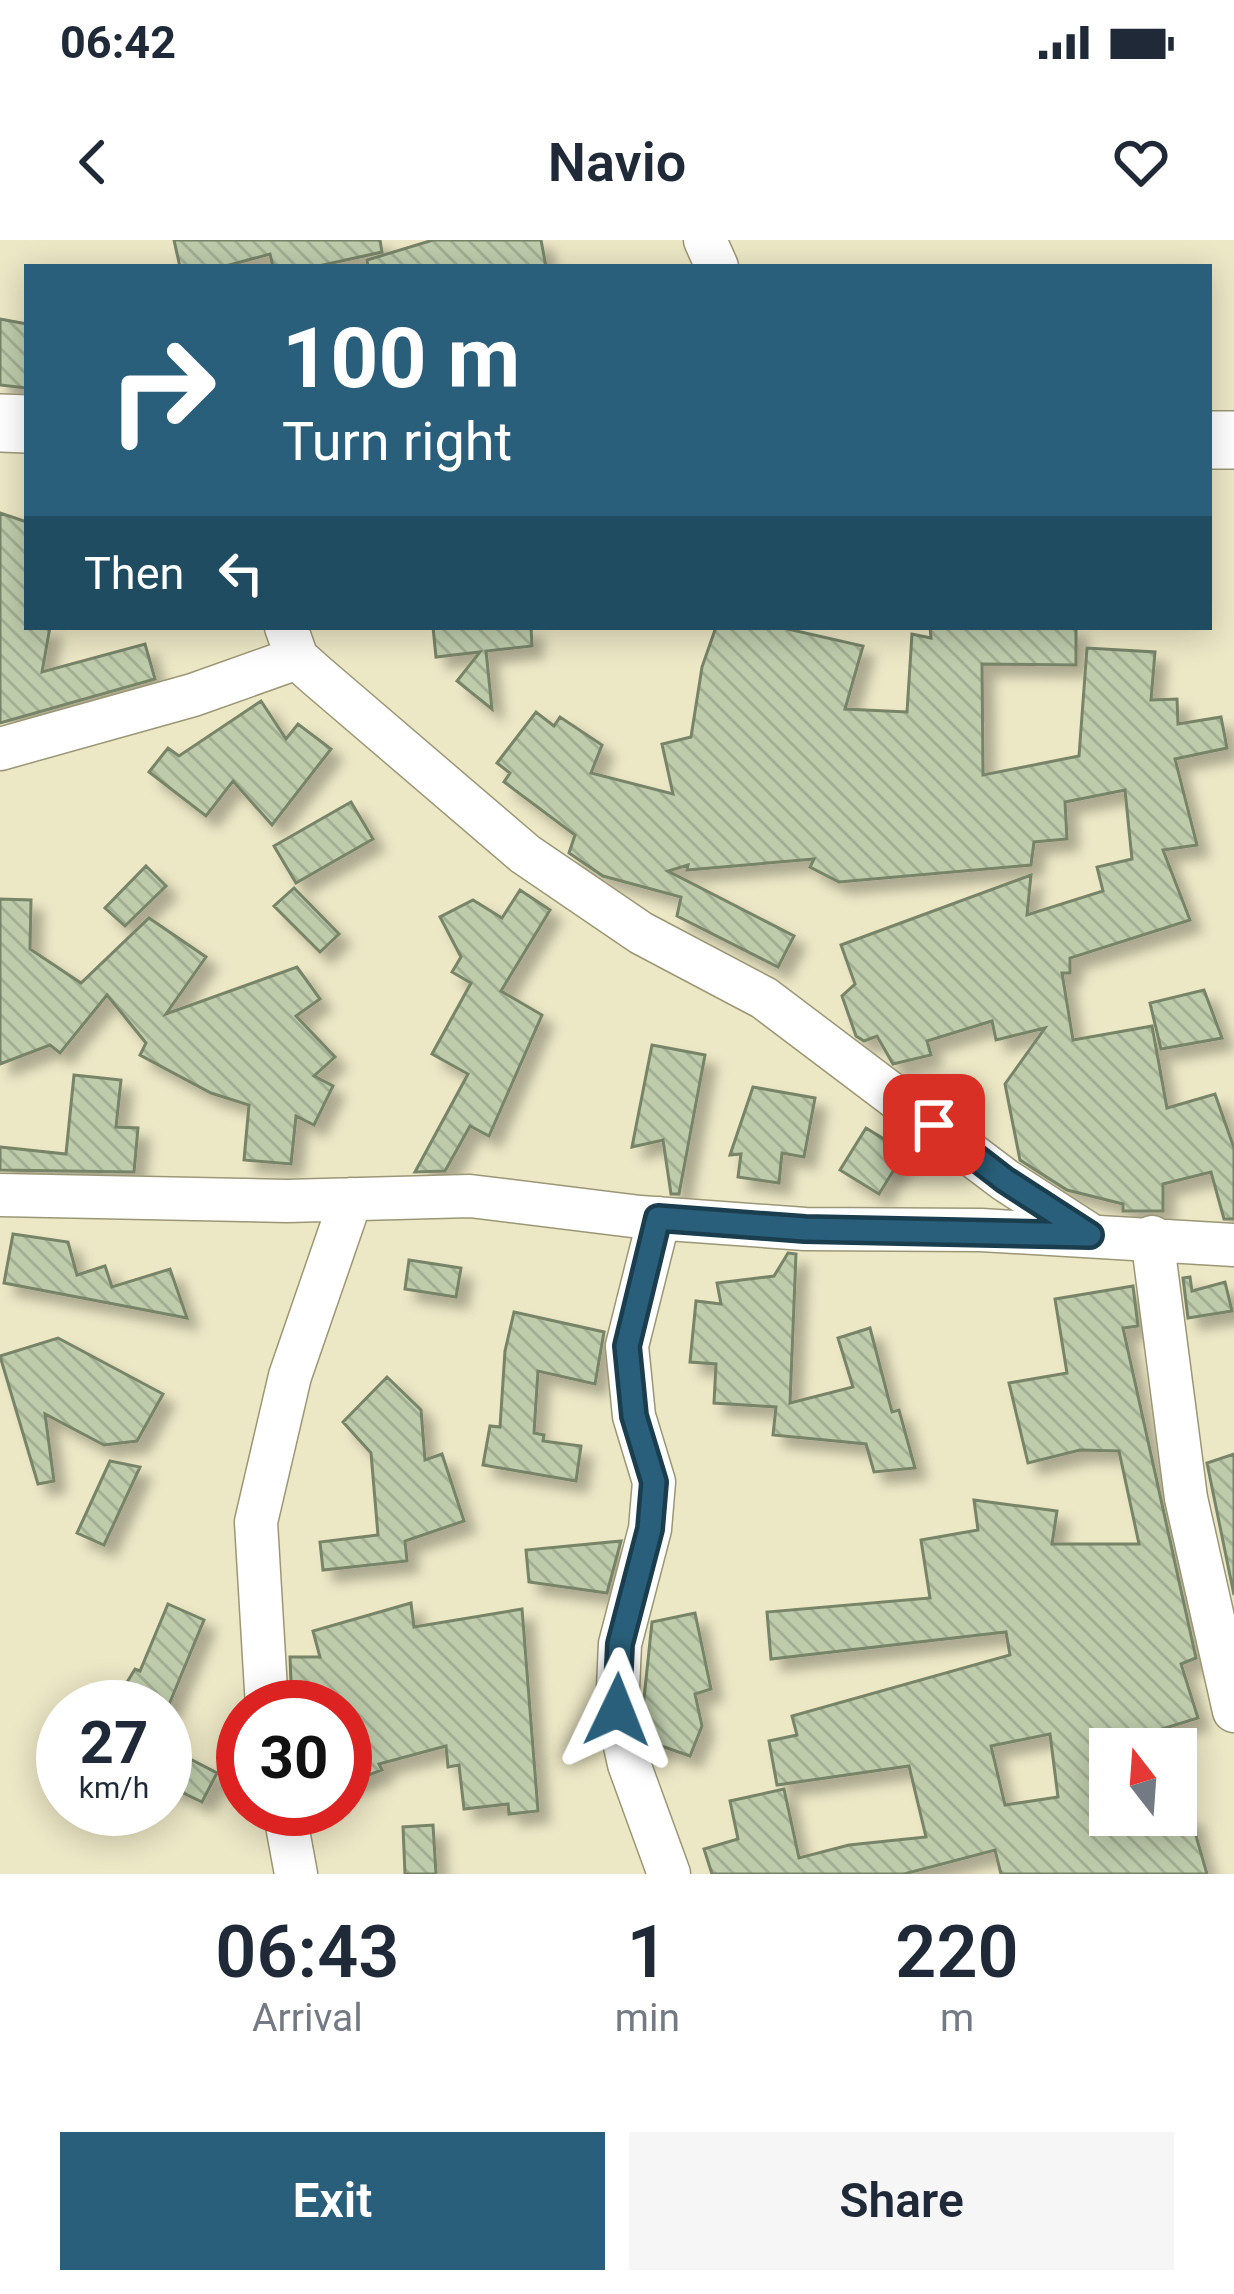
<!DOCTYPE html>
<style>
body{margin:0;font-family:Roboto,sans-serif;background:#f6f6f7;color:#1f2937;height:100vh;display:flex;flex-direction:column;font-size:45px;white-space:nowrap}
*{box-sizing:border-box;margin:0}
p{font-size:39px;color:#747a83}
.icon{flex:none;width:66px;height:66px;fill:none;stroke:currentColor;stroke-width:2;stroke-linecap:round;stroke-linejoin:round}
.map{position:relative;height:1634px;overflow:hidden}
.panel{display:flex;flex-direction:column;background:#fff;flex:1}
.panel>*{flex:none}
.banner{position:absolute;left:24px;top:24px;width:1188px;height:366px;border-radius:0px;box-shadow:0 6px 30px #0003;background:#295f7a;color:#fff;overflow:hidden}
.needle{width:78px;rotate:343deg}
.fabs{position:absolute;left:1089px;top:1488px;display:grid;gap:24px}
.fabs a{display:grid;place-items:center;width:108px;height:108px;border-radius:0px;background:#fff;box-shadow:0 6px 30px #0003;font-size:60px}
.speed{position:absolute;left:36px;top:1440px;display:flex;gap:24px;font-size:60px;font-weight:700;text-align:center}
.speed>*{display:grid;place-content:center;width:156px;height:156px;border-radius:50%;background:#fff;box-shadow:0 6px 30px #0003;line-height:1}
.speed small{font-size:30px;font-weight:400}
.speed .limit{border:18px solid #d22;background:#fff;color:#111}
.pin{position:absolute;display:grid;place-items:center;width:102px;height:102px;color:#fff;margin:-51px;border-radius:24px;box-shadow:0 6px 18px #0006}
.me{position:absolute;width:132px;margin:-66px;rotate:2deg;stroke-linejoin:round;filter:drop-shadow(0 0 9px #0008)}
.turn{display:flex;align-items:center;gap:42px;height:252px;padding:0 60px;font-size:54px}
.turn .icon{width:156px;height:156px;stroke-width:2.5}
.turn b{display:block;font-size:84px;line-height:102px}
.then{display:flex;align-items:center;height:114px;padding:0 60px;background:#0003;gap:24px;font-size:45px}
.eta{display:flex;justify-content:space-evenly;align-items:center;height:204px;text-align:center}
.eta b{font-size:72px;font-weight:600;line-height:84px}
.cta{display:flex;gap:24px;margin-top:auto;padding:24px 60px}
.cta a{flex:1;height:138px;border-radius:0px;background:#295f7a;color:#fff;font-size:48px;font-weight:600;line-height:138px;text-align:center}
.cta a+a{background:#f6f6f7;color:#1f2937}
.status{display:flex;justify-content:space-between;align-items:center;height:84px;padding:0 60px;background:#fff;direction:ltr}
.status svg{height:33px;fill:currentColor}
header{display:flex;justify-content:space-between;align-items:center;height:156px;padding:0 60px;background:#fff;font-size:54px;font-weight:600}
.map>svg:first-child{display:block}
.building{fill:url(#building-back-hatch);stroke:#778467;stroke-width:3;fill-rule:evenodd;filter:url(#shadow)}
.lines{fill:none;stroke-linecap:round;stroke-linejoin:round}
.street-casing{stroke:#9b9776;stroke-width:45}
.secondary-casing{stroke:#9b9776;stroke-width:60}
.street{stroke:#fff;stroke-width:42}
.secondary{stroke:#fff;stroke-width:57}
.route-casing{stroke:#1b3e4f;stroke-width:30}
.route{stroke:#295f7a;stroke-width:21}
</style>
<div class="status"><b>06:42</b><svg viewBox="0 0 49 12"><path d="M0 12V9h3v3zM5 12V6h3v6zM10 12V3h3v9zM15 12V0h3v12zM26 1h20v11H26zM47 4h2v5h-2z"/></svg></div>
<header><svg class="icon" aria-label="back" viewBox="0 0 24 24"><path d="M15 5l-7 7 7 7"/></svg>Navio<svg class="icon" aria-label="heart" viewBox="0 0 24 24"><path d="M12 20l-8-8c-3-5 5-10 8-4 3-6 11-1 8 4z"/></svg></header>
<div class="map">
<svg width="1234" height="1634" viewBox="0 0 1234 1634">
<defs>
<pattern id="building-back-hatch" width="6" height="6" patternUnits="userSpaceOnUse" patternTransform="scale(3)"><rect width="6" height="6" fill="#beccac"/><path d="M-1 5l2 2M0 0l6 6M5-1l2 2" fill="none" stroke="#a3af93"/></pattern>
<filter id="shadow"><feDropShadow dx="11" dy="11" stdDeviation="6" flood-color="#0004"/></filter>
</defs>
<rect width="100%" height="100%" fill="#ece7c5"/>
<!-- building -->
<path class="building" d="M 174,0 L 380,0 L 382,12 L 314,27 L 273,27 L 270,14 L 222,27 L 180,27 Z
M 433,0 L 541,0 L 546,27 L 368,27 L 367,20 Z
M 0,79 L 27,84 L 27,148 L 0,145 Z
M 0,273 L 27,282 L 27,387 L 50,387 L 42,432 L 145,404 L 155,439 L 0,483 Z
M 433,387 L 531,387 L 532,406 L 486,411 L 492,469 L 457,441 L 480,412 L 436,417 Z
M 716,387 L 779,387 L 863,406 L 845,469 L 907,472 L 912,394 L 931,398 L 930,387 L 1076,387 L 1076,425 L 982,424 L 983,535 L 1079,516 L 1087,408 L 1155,412 L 1151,460 L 1177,459 L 1178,484 L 1221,477 L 1227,508 L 1175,519 L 1197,605 L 1163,610 L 1190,680 L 1070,718 L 1070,733 L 1062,733 L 1073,800 L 1152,786 L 1167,868 L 1215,854 L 1234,908 L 1234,979 L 1224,979 L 1211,932 L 1163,944 L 1163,971 L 1123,971 L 1123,964 L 1067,950 L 1020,920 L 1005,844 L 1045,788 L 996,800 L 992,781 L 927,801 L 931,815 L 893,824 L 877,796 L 864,801 L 856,796 L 842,756 L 855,744 L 841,705 L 1031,635 L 1027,675 L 1103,651 L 1097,627 L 1132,619 L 1125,550 L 1065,562 L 1067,599 L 1034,602 L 1031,625 L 839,642 L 810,627 L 814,619 L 687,630 L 688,625 L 668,631 L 794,696 L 778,727 L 677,676 L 681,657 L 603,636 L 569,613 L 575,595 L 504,542 L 510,533 L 497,523 L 536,472 L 554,486 L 560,477 L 602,505 L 591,533 L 673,554 L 662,504 L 691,497 L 702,427 Z
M 261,461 L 286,499 L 298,484 L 331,509 L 272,585 L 233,541 L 206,576 L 149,532 L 168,508 L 179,516 Z
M 351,562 L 373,599 L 296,643 L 274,606 Z
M 146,626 L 166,646 L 125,686 L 105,668 Z
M 294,648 L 339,694 L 320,712 L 274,666 Z
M 520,650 L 550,670 L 501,751 L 542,775 L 489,896 L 470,886 L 445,931 L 415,932 L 468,834 L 432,814 L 471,743 L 452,732 L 461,717 L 440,677 L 473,660 L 502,678 Z
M 0,659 L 31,660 L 30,709 L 81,743 L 149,678 L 206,717 L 166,774 L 297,727 L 320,759 L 296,776 L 335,817 L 314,836 L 333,846 L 314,885 L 296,876 L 291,924 L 244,920 L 249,865 L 211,853 L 140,815 L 146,803 L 107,755 L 60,813 L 50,805 L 0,824 Z
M 1204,750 L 1222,798 L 1161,809 L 1150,763 Z
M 652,805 L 705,815 L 679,954 L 671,954 L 663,900 L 632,907 Z
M 74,835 L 121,840 L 116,887 L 138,888 L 134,932 L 0,930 L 0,907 L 66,914 Z
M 753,847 L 815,858 L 804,917 L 782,913 L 779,943 L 738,937 L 741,914 L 730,915 Z
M 866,888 L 905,912 L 879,954 L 840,930 Z
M 13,994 L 68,1002 L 77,1035 L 105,1026 L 112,1047 L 170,1029 L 187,1078 L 4,1043 Z
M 788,1013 L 796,1014 L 790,1163 L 853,1147 L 838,1098 L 870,1088 L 892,1172 L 899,1170 L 915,1228 L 874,1232 L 866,1204 L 773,1195 L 776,1167 L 714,1163 L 716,1124 L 690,1122 L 696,1061 L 721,1064 L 717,1043 L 774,1036 Z
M 409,1020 L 461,1028 L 456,1057 L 405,1049 Z
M 1190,1037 L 1192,1051 L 1225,1042 L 1232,1071 L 1188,1078 L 1183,1038 Z
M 1133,1046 L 1138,1086 L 1123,1088 L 1196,1418 L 1181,1424 L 1198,1478 L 1162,1489 L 1168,1509 L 1110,1509 L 1110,1575 L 1190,1575 L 1207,1634 L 1001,1634 L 995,1610 L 904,1634 L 712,1634 L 704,1609 L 738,1599 L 730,1561 L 784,1549 L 799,1618 L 849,1605 L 926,1597 L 909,1526 L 777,1545 L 769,1501 L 797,1495 L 792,1476 L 1010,1415 L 1006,1392 L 771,1419 L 767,1372 L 930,1358 L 921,1300 L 978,1290 L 974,1260 L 1057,1271 L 1052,1304 L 1139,1304 L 1119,1211 L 1080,1210 L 1028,1223 L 1009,1143 L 1067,1133 L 1055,1059 ZM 1050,1494 L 1058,1557 L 1005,1565 L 991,1506 Z
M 514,1072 L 604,1092 L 595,1144 L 538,1131 L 534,1193 L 544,1195 L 543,1201 L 581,1206 L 576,1241 L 483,1225 L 490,1186 L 500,1187 L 505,1111 Z
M 58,1098 L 163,1154 L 137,1201 L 104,1205 L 45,1174 L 54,1241 L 38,1244 L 0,1116 Z
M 387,1137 L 421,1170 L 425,1220 L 442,1214 L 464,1281 L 405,1301 L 407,1321 L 323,1330 L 320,1302 L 378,1295 L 371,1213 L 343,1182 Z
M 1234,1214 L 1234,1355 L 1207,1223 Z
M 110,1221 L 140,1227 L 104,1305 L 77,1293 Z
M 621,1301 L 607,1353 L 529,1342 L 526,1310 Z
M 411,1363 L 414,1387 L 522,1369 L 538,1571 L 509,1574 L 508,1564 L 464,1569 L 459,1525 L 448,1527 L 446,1506 L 379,1524 L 382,1530 L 345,1544 L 345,1467 L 292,1467 L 290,1417 L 320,1417 L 313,1391 Z
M 168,1364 L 204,1380 L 168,1467 L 112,1467 L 135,1429 L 140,1431 Z
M 695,1373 L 711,1449 L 695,1454 L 702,1486 L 690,1516 L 650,1502 L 643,1468 L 652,1382 Z
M 165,1506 L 217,1533 L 202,1562 L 165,1544 Z
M 433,1585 L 436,1634 L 405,1634 L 403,1587 Z"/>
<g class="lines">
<!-- street casing -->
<g class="street-casing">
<path id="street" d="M 705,0 L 717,27
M 286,387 L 297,418 L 316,435 L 525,614 L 641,693 L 764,758 L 1005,940 L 1087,993
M 0,509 L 193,455 L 297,418
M 0,955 L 287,961 L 470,956 L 640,977 L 805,989 L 981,990 L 1234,1005
M 659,978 L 627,1106 L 634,1176 L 654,1242 L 650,1289 L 620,1404 L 617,1470 L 629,1524 L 669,1634
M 1152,997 L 1186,1258 L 1234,1471
M 267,1467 L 256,1282 L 290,1136 L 351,959
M 284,1569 L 296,1634"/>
</g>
<!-- secondary casing -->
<g class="secondary-casing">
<path id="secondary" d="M 0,183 L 27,184
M 1209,200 L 1234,200"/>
</g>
<!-- street -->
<use href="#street" class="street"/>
<!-- secondary -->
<use href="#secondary" class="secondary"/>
</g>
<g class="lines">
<!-- route casing -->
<g class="route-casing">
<path id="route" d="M 617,1470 L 620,1404 L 650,1289 L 654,1242 L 634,1176 L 627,1106 L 658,978 L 805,989 L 1090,995 L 1005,940 L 934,885"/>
</g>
<!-- route -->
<use href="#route" class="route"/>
</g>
</svg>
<div class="fabs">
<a><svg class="needle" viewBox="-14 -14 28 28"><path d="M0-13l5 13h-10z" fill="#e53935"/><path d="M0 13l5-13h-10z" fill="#747a83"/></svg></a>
</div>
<div class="speed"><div>27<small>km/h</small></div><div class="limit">30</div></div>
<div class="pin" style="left:934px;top:885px;background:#d93025"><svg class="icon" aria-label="arrive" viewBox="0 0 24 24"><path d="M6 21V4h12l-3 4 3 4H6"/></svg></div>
<svg class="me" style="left:617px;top:1470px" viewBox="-20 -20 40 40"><path d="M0-17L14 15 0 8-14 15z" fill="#295f7a" stroke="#fff" stroke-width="4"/></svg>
<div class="banner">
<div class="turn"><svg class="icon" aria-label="right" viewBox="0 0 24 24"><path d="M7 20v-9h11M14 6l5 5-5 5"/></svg><div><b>100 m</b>Turn right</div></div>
<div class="then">Then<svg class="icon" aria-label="left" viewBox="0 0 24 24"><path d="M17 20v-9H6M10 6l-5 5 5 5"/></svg></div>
</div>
</div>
<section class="panel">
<div class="eta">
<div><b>06:43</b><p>Arrival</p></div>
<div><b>1</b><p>min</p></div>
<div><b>220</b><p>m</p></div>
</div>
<div class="cta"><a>Exit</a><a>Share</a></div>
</section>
